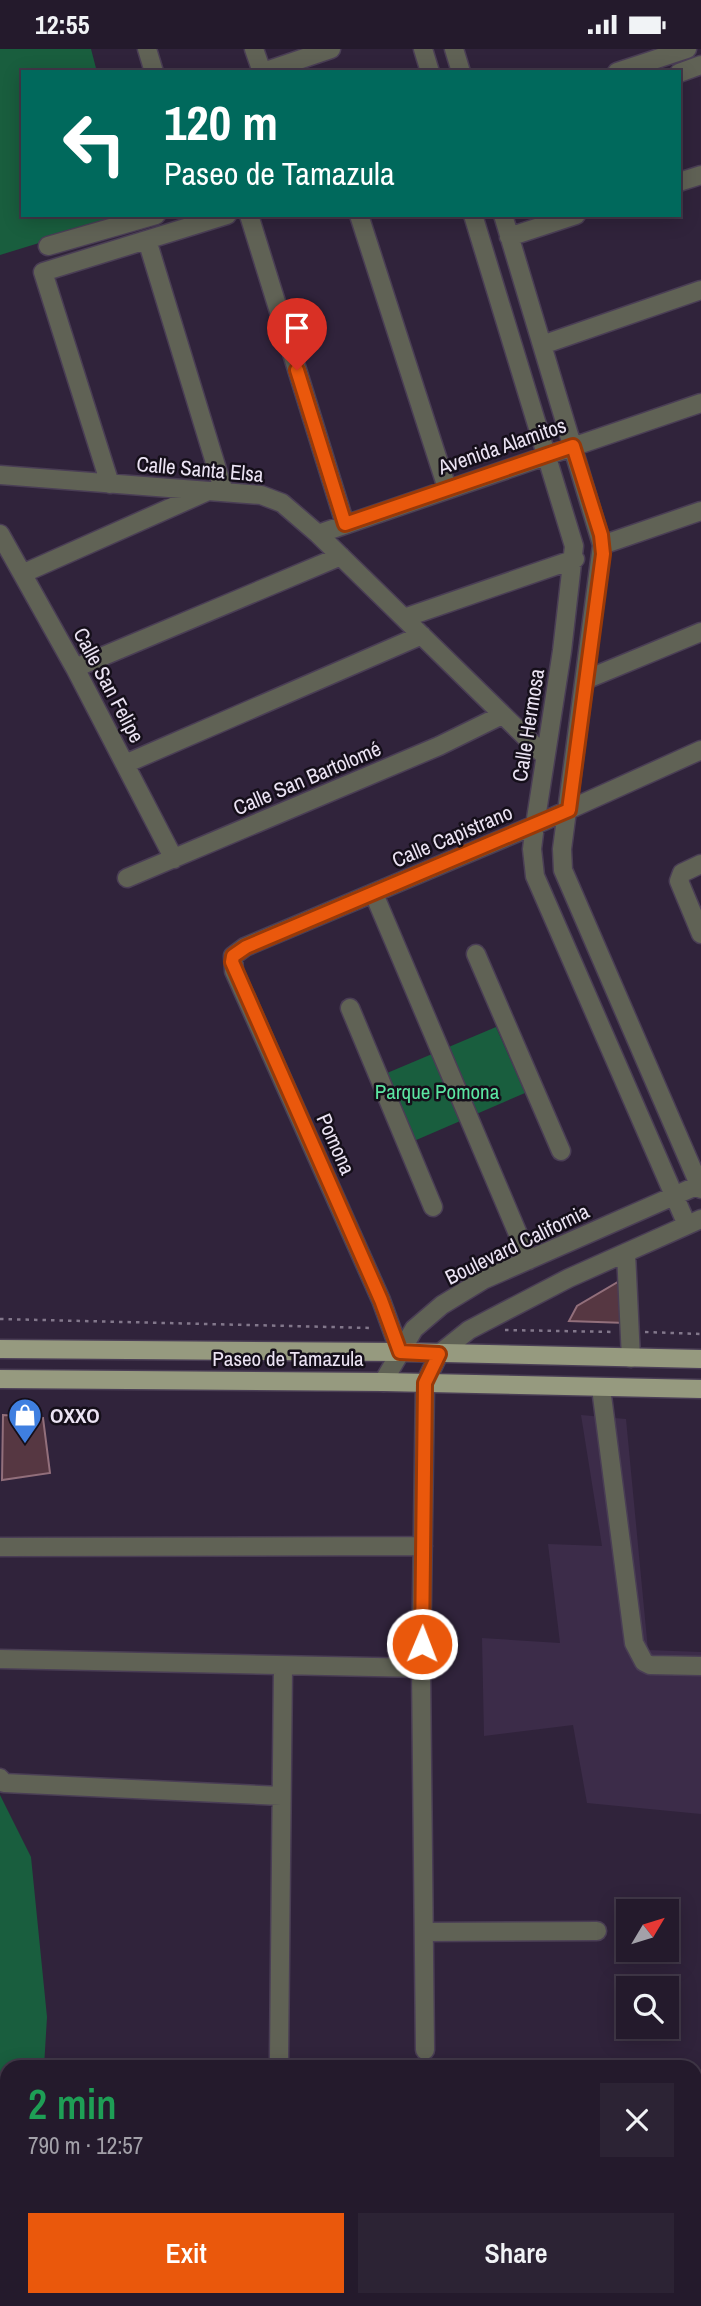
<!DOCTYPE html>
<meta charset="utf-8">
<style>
body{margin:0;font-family:"Archivo Narrow",sans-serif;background:#2c2334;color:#f1f3f6;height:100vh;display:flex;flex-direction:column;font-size:26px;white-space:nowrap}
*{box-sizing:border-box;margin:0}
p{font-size:23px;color:#a3a1a9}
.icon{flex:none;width:38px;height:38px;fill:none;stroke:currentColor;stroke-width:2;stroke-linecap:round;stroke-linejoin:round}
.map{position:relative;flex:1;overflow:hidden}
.details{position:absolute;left:0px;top:2011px;width:702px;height:247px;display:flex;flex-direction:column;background:#241a2c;border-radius:21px 21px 0 0;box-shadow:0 4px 18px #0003,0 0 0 2px #413848}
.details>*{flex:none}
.guide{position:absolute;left:21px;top:21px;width:660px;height:147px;border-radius:0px;box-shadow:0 4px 18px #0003,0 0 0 2px #413848;background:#00695c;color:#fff;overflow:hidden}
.needle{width:46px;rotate:52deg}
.fabs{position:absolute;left:616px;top:1850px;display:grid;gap:14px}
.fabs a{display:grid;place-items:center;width:63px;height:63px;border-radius:0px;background:#241a2c;box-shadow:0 4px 18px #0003,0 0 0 2px #413848;font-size:35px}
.pin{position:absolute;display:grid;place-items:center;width:60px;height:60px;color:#fff;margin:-72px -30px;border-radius:50% 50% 50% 0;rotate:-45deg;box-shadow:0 0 7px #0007}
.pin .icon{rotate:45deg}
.me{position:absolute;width:77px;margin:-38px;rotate:1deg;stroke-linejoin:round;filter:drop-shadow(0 0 5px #0008)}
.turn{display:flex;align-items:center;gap:24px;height:147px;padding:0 28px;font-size:32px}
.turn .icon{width:91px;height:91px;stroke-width:2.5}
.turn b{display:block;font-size:49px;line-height:60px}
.round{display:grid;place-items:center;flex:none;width:74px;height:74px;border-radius:0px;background:#2c2334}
.head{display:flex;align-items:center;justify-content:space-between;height:119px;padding:0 28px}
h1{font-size:42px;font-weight:600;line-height:52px;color:#1e9e55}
.primary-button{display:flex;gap:14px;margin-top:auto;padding:14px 28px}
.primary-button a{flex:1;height:80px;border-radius:0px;background:#ea580c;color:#fff;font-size:28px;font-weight:600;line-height:80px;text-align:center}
.primary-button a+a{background:#2c2334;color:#f1f3f6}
.status{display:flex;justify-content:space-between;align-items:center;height:49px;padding:0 35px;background:#241a2c;direction:ltr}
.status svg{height:19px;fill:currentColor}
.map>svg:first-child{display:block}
.built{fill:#3c2c49}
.green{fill:#195e3e}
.water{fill:#021214;stroke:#485157;stroke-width:2}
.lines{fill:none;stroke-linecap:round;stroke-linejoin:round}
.stream{stroke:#485157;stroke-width:5}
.building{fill:#563742;stroke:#926f7b;stroke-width:2}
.minor-casing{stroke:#4a3e55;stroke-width:21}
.major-casing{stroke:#4a3e55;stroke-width:21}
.path{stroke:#82778b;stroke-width:2.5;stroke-dasharray:3.5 5;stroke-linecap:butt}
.minor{stroke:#606255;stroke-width:18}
.major{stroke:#969a7f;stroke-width:18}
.route-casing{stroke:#983908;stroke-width:18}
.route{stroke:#ea580c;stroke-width:12}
.labels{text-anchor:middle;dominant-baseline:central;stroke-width:5;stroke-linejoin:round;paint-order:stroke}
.street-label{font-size:21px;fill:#ebe3f3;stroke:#150f1a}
.park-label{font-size:21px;fill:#5be6a2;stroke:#150f1a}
.poi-label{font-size:21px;font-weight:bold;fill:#ebe3f3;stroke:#150f1a;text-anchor:start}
</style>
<div class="status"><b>12:55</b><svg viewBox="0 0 49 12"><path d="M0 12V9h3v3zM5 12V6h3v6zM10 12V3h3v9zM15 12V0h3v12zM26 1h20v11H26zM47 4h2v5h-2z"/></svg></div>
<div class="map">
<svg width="701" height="2257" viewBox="0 0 701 2257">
<rect width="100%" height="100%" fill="#30233b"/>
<!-- built -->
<path class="built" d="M 581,1366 L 626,1370 L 648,1601 L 701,1603 L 701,1765 L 587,1754 L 573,1676 L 484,1687 L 482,1589 L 560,1594 L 548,1495 L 602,1497 Z"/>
<!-- green -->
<path class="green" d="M 0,0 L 91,0 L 97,23 L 23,23 L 23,166 L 130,166 L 0,206 Z
M 496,978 L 525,1044 L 407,1095 L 380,1027 Z
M 0,1746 L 31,1808 L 47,1968 L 44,2018 L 7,2018 L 7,2179 L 0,2182 Z
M 7,2182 L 7,2250 L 143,2250 L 148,2257 L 0,2257 L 0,2185 Z"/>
<!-- water -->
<path class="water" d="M 508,2251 L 690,2250 L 690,2251 L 686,2257 L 506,2257 Z"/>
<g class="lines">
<!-- stream -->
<path class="stream" d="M 695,2203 L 701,2204"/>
</g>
<!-- building -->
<path class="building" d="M 623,1230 L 626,1274 L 569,1272 L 577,1257 Z
M 3,1366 L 43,1369 L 50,1424 L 2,1431 Z"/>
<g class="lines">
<!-- minor casing -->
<g class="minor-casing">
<path id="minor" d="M 147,0 L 154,23
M 254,0 L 262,23
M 423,0 L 430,23
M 454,0 L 461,23
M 263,23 L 331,0
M 617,23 L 687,0
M 679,24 L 701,16
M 679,133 L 701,126
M 249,166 L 345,475
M 359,166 L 447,439
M 473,166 L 574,497 L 562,602 L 535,776 L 532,800 L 535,827 L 687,1176
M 503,166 L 602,496 L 562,800 L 563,821 L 701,1140
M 509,188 L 576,166
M 147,191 L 224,443
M 48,197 L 156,166
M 542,296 L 701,241
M 0,426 L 261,446 L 282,454 L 318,485 L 545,707
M 110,435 L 43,223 L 227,166
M 0,485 L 75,619 L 174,810
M 318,485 L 701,354
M 602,496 L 701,462
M 24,524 L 206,443
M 404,569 L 575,510
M 75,619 L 341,507
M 585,631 L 701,583
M 125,715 L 422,586
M 701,815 L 682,824 L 679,832 L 701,885
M 127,829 L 439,697 L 502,666
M 374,845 L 529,1211
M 476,905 L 561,1102
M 350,959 L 433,1158
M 626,1204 L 631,1309
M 400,1303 L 381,1251 L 234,922 L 233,907 L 245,898 L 535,776 L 701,701
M 383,1333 L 414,1280 L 442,1256 L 483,1231 L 701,1135
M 601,1339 L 634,1594 L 644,1613 L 650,1616 L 701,1617
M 0,1498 L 423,1497
M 0,1610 L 421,1619
M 0,1729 L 4,1734 L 281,1747
M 424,1883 L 597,1882
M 425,2001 L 421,1619 L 425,1334 L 439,1305 L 469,1281 L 569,1229 L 701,1170
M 279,2009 L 283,1618"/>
</g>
<!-- major casing -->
<g class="major-casing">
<path id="major" d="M 0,1300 L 400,1303 L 701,1310
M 0,1330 L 383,1333 L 701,1340"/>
</g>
<!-- path -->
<path class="path" d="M 0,1270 L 372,1279
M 505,1281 L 614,1283
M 645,1283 L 701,1285"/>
<!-- minor -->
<use href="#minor" class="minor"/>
<!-- major -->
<use href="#major" class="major"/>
</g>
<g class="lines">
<!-- route casing -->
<g class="route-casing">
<path id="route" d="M 297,321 L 345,475 L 573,397 L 601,486 L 603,505 L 569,761 L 246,898 L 233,907 L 232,913 L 381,1251 L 400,1303 L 439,1305 L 425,1334 L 422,1595"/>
</g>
<!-- route -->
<use href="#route" class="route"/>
</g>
<!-- icons -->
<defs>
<g id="shop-pin" transform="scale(1.75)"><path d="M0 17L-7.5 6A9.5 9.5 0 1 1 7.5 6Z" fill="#3f7fe0" stroke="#150f1a"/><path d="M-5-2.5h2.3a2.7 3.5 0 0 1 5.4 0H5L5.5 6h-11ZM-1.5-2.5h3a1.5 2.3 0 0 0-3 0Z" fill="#fff"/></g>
</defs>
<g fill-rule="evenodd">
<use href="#shop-pin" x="25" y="1366"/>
</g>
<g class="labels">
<!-- street labels -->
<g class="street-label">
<text transform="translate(502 397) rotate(-19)">Avenida Alamitos</text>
<text transform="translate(200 420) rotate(5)">Calle Santa Elsa</text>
<text transform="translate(109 636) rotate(62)">Calle San Felipe</text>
<text transform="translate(528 676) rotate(-81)">Calle Hermosa</text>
<text transform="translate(307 729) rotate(-23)">Calle San Bartolomé</text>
<text transform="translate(452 787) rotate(-23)">Calle Capistrano</text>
<text transform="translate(336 1095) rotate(66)">Pomona</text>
<text transform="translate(517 1195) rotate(-26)">Boulevard California</text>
<text x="288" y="1309">Paseo de Tamazula</text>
</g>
<!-- park labels -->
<g class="park-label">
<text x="437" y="1042">Parque Pomona</text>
</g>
<!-- poi labels -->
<g class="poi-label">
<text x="50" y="1366">OXXO</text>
</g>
</g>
</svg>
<div class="fabs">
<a><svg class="needle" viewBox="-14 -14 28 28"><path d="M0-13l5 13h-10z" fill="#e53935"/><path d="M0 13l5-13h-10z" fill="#a3a1a9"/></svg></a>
<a><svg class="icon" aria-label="search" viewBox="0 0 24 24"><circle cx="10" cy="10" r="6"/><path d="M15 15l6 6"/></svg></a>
</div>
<div class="pin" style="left:297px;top:321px;background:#d93025"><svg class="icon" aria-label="arrive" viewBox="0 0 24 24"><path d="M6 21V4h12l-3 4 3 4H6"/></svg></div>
<svg class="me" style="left:422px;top:1595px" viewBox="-20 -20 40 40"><circle r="17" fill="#ea580c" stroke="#fff" stroke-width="3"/><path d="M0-11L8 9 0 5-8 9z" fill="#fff"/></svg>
<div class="guide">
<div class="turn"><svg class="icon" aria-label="left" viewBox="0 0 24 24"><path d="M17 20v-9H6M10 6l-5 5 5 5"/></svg><div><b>120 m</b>Paseo de Tamazula</div></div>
</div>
<section class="details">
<div class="head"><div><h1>2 min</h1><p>790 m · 12:57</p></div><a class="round"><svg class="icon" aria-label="close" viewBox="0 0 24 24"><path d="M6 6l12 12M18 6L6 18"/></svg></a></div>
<div class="primary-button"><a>Exit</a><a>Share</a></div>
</section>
</div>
